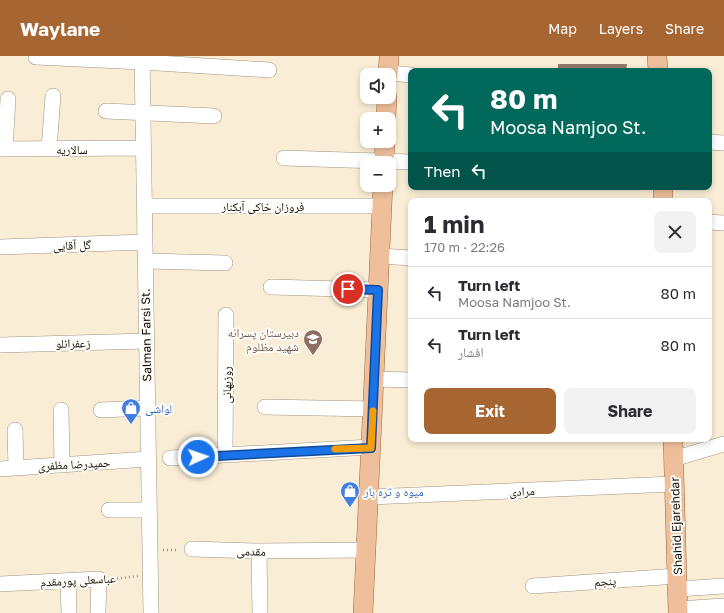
<!DOCTYPE html>
<meta charset="utf-8">
<style>
body{margin:0;font-family:"Golos Text","Noto Naskh Arabic",sans-serif;background:#f2f2f3;color:#2b2b33;height:100vh;display:flex;flex-direction:column;font-size:15px;white-space:nowrap}
*{box-sizing:border-box;margin:0}
p{font-size:13px;color:#7c7c81}
.icon{flex:none;width:22px;height:22px;fill:none;stroke:currentColor;stroke-width:2;stroke-linecap:round;stroke-linejoin:round}
.map{position:relative;flex:1;overflow:hidden}
.side{position:absolute;left:408px;top:142px;width:304px;height:244px;display:flex;flex-direction:column;background:#fff;border-radius:8px;box-shadow:0 2px 6px #0003}
.side>*{flex:none}
.banner{position:absolute;left:408px;top:12px;width:304px;height:122px;border-radius:8px;box-shadow:0 2px 6px #0003;background:#00695c;color:#fff;overflow:hidden}
.tools{position:absolute;left:360px;top:12px;display:grid;gap:8px}
.tools a{display:grid;place-items:center;width:36px;height:36px;border-radius:8px;background:#fff;box-shadow:0 2px 6px #0003;font-size:20px}
.pin{position:absolute;display:grid;place-items:center;width:34px;height:34px;color:#fff;margin:-17px;border:2px solid #fff;border-radius:50%;box-shadow:0 1px 4px #0007}
.me{position:absolute;width:44px;margin:-22px;rotate:87deg;stroke-linejoin:round;filter:drop-shadow(0 0 3px #0008)}
.turn{display:flex;align-items:center;gap:14px;height:84px;padding:0 16px;font-size:18px}
.turn .icon{width:52px;height:52px;stroke-width:2.5}
.turn b{display:block;font-size:28px;line-height:34px}
.then{display:flex;align-items:center;height:38px;padding:0 16px;background:#0003;gap:8px;font-size:15px}
.round{display:grid;place-items:center;flex:none;width:42px;height:42px;border-radius:8px;background:#f2f2f3}
.summary{display:flex;align-items:center;justify-content:space-between;height:68px;padding:0 16px}
h1{font-size:24px;font-weight:700;line-height:30px}
.primary-button{display:flex;gap:8px;margin-top:auto;padding:8px 16px}
.primary-button a{flex:1;height:46px;border-radius:8px;background:#a76531;color:#fff;font-size:16px;font-weight:700;line-height:46px;text-align:center}
.primary-button a+a{background:#f2f2f3;color:#2b2b33}
ul{padding:0;list-style:none}
li{display:flex;align-items:center;gap:12px;height:52px;padding:0 16px;border-top:1px solid #e1e1e2}
li div{flex:1}
li b{display:block;font-size:15px}
li em{font-style:normal}
header{display:flex;align-items:center;gap:24px;box-sizing:border-box;height:56px;padding:0 20px;background:#a76531;color:#fff}
header strong{font-size:19px}
nav{display:flex;gap:22px;margin-inline-start:auto;font-size:14px}
.map>svg:first-child{display:block}
.building{fill:#98766a}
.lines{fill:none;stroke-linecap:round;stroke-linejoin:round}
.minor-casing{stroke:#a0947f;stroke-width:16}
.major-casing{stroke:#9b653c;stroke-width:20}
.path{stroke:#9e9483;stroke-width:2.5;stroke-dasharray:1 3;stroke-linecap:butt}
.minor{stroke:#fff;stroke-width:15}
.major{stroke:#efbf9b;stroke-width:19}
.route-casing{stroke:#114b97;stroke-width:10}
.route{stroke:#1a73e8;stroke-width:7}
.slow{stroke:#f59e0b;stroke-width:7}
.labels{text-anchor:middle;dominant-baseline:central;stroke-width:4;stroke-linejoin:round;paint-order:stroke}
.street-label{font-size:12px;fill:#130e07;stroke:#fefcf7}
.education-label{font-size:12px;fill:#785e54;stroke:#fefcf7;text-anchor:end}
.shop-label{font-size:12px;fill:#366cbe;stroke:#fefcf7;text-anchor:start}
</style>
<header>
<strong>Waylane</strong>
<nav><a>Map</a><a>Layers</a><a>Share</a></nav>
</header>
<div class="map">
<svg width="724" height="557" viewBox="0 0 724 557">
<rect width="100%" height="100%" fill="#faedd6"/>
<!-- building -->
<path class="building" d="M 558,8 L 627,8 L 626,15 L 558,15 Z
M 561,131 L 621,131 L 621,134 L 561,134 Z"/>
<g class="lines">
<!-- minor casing -->
<g class="minor-casing">
<path id="minor" d="M 142,0 L 151,557
M 36,1 L 142,6 L 269,14
M 389,17 L 411,19
M 106,55 L 214,60
M 710,86 L 724,87
M 0,93 L 143,92
M 5,93 L 8,43
M 49,93 L 53,40
M 284,102 L 411,106
M 144,150 L 382,150
M 709,166 L 724,167
M 0,191 L 145,186
M 380,200 L 411,202
M 145,205 L 225,207
M 271,231 L 378,234
M 0,289 L 147,285
M 374,323 L 411,324
M 265,351 L 373,353
M 61,354 L 62,409
M 101,354 L 148,352
M 15,374 L 16,411
M 225,399 L 226,259
M 170,402 L 371,391
M 673,403 L 724,388
M 0,413 L 148,403
M 370,441 L 674,428
M 109,454 L 149,454
M 192,493 L 259,495 L 366,494
M 259,495 L 260,557
M 68,525 L 69,557
M 0,528 L 99,523 L 98,555
M 533,530 L 677,520
M 678,533 L 724,530
M 678,553 L 724,550"/>
</g>
<!-- major casing -->
<g class="major-casing">
<path id="major" d="M 657,0 L 658,15
M 388,19 L 389,0
M 386,63 L 387,41
M 384,107 L 385,85
M 663,131 L 663,145
M 673,383 L 678,557
M 363,557 L 383,129"/>
</g>
<!-- path -->
<path class="path" d="M 163,494 L 178,494
M 113,523 L 138,520"/>
<!-- minor -->
<use href="#minor" class="minor"/>
<!-- major -->
<use href="#major" class="major"/>
</g>
<g class="lines">
<!-- route casing -->
<g class="route-casing">
<path id="route" d="M 198,401 L 371,392 L 378,234 L 348,233"/>
</g>
<!-- route -->
<use href="#route" class="route"/>
<!-- slow -->
<path class="slow" d="M 335,393 L 371,392 L 373,355"/>
</g>
<!-- icons -->
<defs>
<g id="school-pin" transform="scale(1)"><path d="M0 17L-7.5 6A9.5 9.5 0 1 1 7.5 6Z" fill="#8d6e63" stroke="#fefcf7"/><path d="M0-5L7-2L0 1L-7-2ZM-4 1L0 2.5L4 1V4Q0 6-4 4Z" fill="#fff"/></g>
<g id="shop-pin" transform="scale(1)"><path d="M0 17L-7.5 6A9.5 9.5 0 1 1 7.5 6Z" fill="#3f7fe0" stroke="#fefcf7"/><path d="M-5-2.5h2.3a2.7 3.5 0 0 1 5.4 0H5L5.5 6h-11ZM-1.5-2.5h3a1.5 2.3 0 0 0-3 0Z" fill="#fff"/></g>
</defs>
<g fill-rule="evenodd">
<use href="#school-pin" x="313" y="283"/>
<use href="#shop-pin" x="131" y="352"/>
<use href="#shop-pin" x="350" y="435"/>
</g>
<g class="labels">
<!-- street labels -->
<g class="street-label">
<text x="72" y="93">سالاریه</text>
<text x="263" y="150">فروزان خاکی آبکنار</text>
<text transform="translate(72 189) rotate(-2)">گل آقایی</text>
<text transform="translate(146 279) rotate(-91)">Salman Farsi St.</text>
<text transform="translate(73 287) rotate(-1)">زعفرانلو</text>
<text transform="translate(226 329) rotate(-90)">روزبهانی</text>
<text transform="translate(74 408) rotate(-3)">حمیدرضا مظفری</text>
<text transform="translate(522 435) rotate(-2)">مرادی</text>
<text transform="translate(676 470) rotate(-92)">Shahid Ejarehdar</text>
<text transform="translate(251 495) rotate(1)">مقدمی</text>
<text transform="translate(78 524) rotate(-3)">عباسعلی پورمقدم</text>
<text transform="translate(605 525) rotate(-4)">پنجم</text>
</g>
<!-- education labels -->
<g class="education-label">
<text x="299" y="276">دبیرستان پسرانه<tspan x="299" dy="14">شهید مظلوم</tspan></text>
</g>
<!-- shop labels -->
<g class="shop-label">
<text x="145" y="352">لواشی</text>
<text x="364" y="435">میوه و تره بار</text>
</g>
</g>
</svg>
<div class="tools">
<a><svg class="icon" aria-label="sound" viewBox="0 0 24 24"><path d="M4 9h4l5-4v14l-5-4H4zM17 9q2 3 0 6"/></svg></a>
<a>+</a>
<a>−</a>
</div>
<div class="pin" style="left:348px;top:233px;background:#d93025"><svg class="icon" aria-label="arrive" viewBox="0 0 24 24"><path d="M6 21V4h12l-3 4 3 4H6"/></svg></div>
<svg class="me" style="left:198px;top:401px" viewBox="-20 -20 40 40"><circle r="17" fill="#1a73e8" stroke="#fff" stroke-width="3"/><path d="M0-11L8 9 0 5-8 9z" fill="#fff"/></svg>
<div class="banner">
<div class="turn"><svg class="icon" aria-label="left" viewBox="0 0 24 24"><path d="M17 20v-9H6M10 6l-5 5 5 5"/></svg><div><b>80 m</b>Moosa Namjoo St.</div></div>
<div class="then">Then<svg class="icon" aria-label="left" viewBox="0 0 24 24"><path d="M17 20v-9H6M10 6l-5 5 5 5"/></svg></div>
</div>
<section class="side">
<div class="summary"><div><h1>1 min</h1><p>170 m · 22:26</p></div><a class="round"><svg class="icon" aria-label="close" viewBox="0 0 24 24"><path d="M6 6l12 12M18 6L6 18"/></svg></a></div>
<ul>
<li><svg class="icon" aria-label="left" viewBox="0 0 24 24"><path d="M17 20v-9H6M10 6l-5 5 5 5"/></svg><div><b>Turn left</b><p>Moosa Namjoo St.</p></div><em>80 m</em></li>
<li><svg class="icon" aria-label="left" viewBox="0 0 24 24"><path d="M17 20v-9H6M10 6l-5 5 5 5"/></svg><div><b>Turn left</b><p>افشار</p></div><em>80 m</em></li>
</ul>
<div class="primary-button"><a>Exit</a><a>Share</a></div>
</section>
</div>
